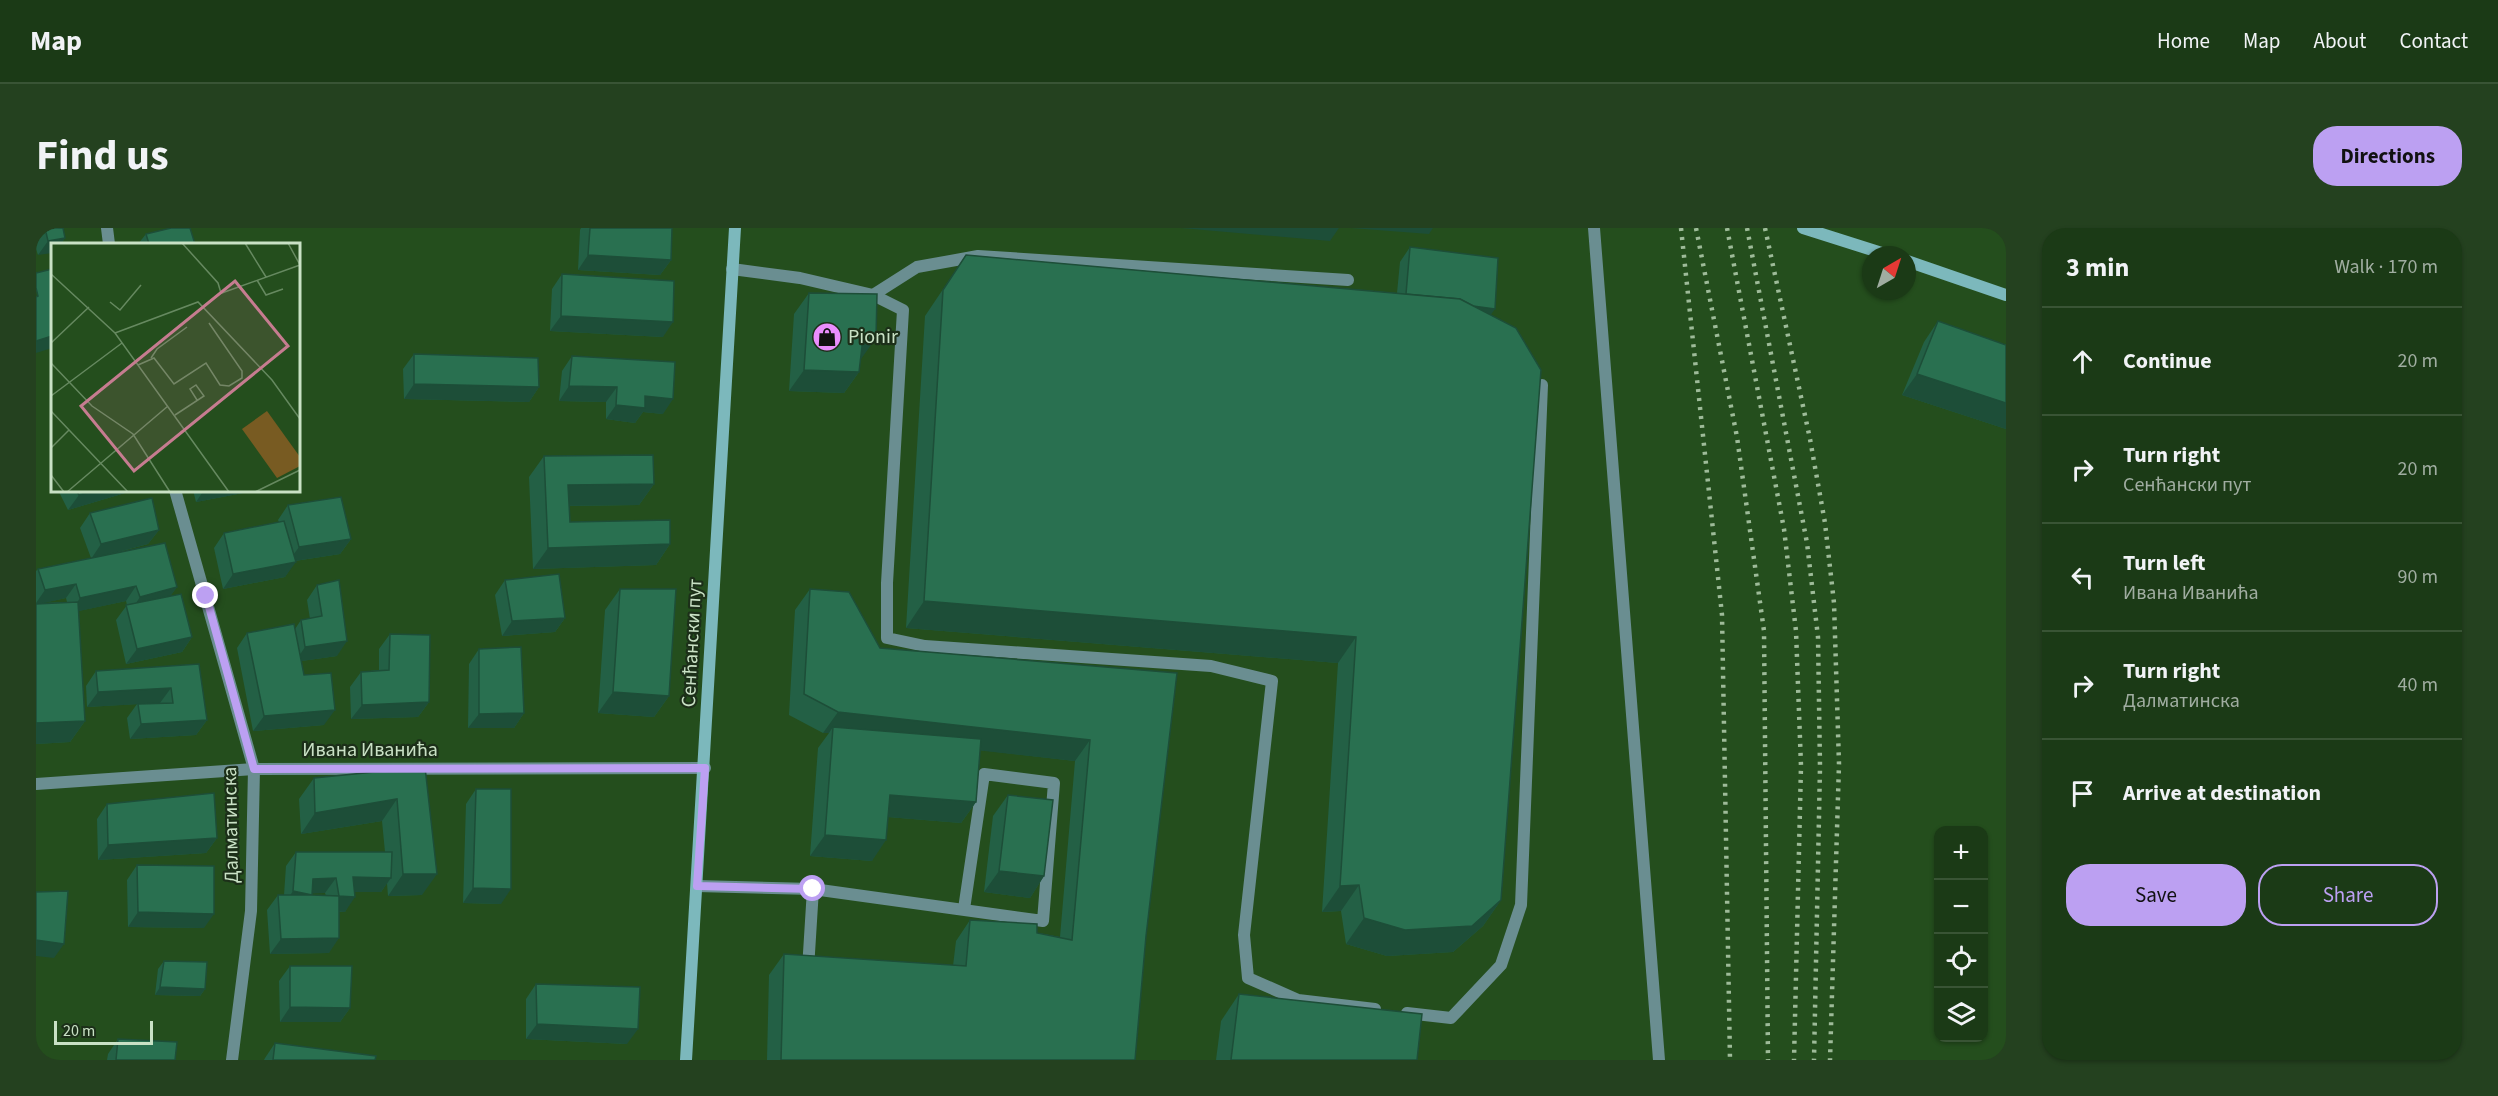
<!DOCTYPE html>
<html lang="en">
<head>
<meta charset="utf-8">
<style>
	:root { --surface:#1b3a16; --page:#24411f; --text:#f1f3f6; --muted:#a0ada1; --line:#395435; --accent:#bca0f2 }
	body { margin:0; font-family:"Source Sans 3",sans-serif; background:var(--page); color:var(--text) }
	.controls { position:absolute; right:18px; bottom:18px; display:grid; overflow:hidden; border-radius:12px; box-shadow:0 2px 4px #0004 }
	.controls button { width:54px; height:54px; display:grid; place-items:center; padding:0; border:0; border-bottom:2px solid var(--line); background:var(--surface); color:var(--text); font:30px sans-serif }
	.compass { position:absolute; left:1826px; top:18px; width:54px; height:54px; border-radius:50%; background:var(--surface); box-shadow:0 2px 4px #0004; rotate:39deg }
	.scale { position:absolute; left:18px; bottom:15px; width:99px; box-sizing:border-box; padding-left:6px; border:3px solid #c9e1c5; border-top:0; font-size:16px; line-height:21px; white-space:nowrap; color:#c9e1c5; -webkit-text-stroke:4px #1c2f19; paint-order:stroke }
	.stop { position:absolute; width:18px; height:18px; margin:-14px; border:4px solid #bca0f2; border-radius:50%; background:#fff }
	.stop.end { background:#bca0f2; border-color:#fff; box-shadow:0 2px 6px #0008 }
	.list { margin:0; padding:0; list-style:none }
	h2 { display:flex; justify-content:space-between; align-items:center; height:78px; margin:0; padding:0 24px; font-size:26px }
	h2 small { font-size:20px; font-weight:400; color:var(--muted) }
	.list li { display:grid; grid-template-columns:39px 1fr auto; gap:18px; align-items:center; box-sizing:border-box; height:108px; padding:0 24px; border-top:2px solid var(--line) }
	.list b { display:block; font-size:22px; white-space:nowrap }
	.list p { margin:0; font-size:20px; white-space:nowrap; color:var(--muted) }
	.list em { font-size:20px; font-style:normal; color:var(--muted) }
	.actions { display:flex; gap:12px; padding:18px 24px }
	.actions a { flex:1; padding:14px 0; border:2px solid var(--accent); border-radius:24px; text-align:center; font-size:21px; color:var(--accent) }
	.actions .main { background:var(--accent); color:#111 }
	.icon { flex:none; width:33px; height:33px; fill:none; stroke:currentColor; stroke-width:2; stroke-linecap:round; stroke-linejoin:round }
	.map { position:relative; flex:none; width:1970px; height:832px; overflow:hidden; border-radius:24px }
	header { display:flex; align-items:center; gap:36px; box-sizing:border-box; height:84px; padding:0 30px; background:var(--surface); border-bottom:2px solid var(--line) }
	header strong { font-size:28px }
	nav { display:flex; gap:33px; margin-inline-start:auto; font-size:21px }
	.intro { display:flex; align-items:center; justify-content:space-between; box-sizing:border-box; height:144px; padding:0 36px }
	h1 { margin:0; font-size:42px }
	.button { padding:15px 27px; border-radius:24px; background:var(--accent); color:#111; font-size:21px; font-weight:700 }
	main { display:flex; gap:36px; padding:0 36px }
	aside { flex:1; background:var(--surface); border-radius:24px; box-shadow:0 2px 4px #0004 }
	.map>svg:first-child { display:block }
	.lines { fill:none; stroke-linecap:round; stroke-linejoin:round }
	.lane { stroke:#6a8e91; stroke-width:12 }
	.street { stroke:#6a8e91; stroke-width:12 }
	.secondary { stroke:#7cb8bc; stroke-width:12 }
	.rail { stroke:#9ebb99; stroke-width:4.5; stroke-dasharray:3 6; stroke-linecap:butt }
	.wall { fill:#236045; fill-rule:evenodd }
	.shaded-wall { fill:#1d4e38 }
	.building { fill:#297050; stroke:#1d4e38; stroke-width:1.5 }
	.route { stroke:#bca0f2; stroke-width:8 }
	.labels { text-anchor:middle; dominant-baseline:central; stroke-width:4.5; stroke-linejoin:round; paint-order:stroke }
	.poi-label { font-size:20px; fill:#c9e1c5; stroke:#1c2f19; text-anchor:start }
	.street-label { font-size:20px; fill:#c9e1c5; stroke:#1c2f19 }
	.inset-road { fill:none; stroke:#668960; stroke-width:1.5 }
	.view { fill:#c67c90; fill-opacity:0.15; stroke:#c67c90; stroke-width:3 }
	.inset-edge { fill:none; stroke:#c9e1c5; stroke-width:3 }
</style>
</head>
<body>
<header>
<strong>Map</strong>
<nav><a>Home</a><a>Map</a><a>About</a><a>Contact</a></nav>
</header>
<div class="intro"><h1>Find us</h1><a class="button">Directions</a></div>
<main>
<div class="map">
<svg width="1970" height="832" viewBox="0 0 1970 832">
	<rect width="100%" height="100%" fill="#244e1d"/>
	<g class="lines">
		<!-- lane -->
		<g class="lane">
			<polyline points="1558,0 1623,832"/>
			<polyline points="696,41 764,50 837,67 867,82 851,355 851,410 889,418 1175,438 1236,453 1208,707 1212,750 1262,772 1339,781"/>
			<polyline points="837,67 881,39 942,28 1312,52"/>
			<polyline points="661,658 777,661 1007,693 1018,555 948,546 928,681"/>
			<polyline points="772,741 777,661"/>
			<polyline points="1371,785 1415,790 1465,737 1485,677 1506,157"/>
		</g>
		<!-- street -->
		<g class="street">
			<polyline points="71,0 73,16"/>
			<polyline points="139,262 218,541 215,683 196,832"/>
			<polyline points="0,556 218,541 669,540"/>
		</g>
		<!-- secondary -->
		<g class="secondary">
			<polyline points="1767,0 1852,27"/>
			<polyline points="1871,33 1970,67"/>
			<polyline points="650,832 699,0"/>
		</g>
		<!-- rail -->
		<g class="rail">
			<polyline points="1645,0 1686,387 1694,832"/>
			<polyline points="1660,0 1701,209 1728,403 1732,832"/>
			<polyline points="1691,0 1748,301 1760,403 1765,538 1758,832"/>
			<polyline points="1711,0 1771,315 1782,409 1784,539 1778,832"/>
			<polyline points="1729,0 1774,211 1789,295 1798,375 1803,536 1794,832"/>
		</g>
	</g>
	<!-- wall -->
	<g class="wall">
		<polygon points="0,0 27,0 29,10 25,16 16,16 2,27 0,21"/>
		<polygon points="545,0 636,0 635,32 624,47 542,42 544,2"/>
		<polygon points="110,6 159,16 102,16"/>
		<polygon points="1374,19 1454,87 1465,672 1447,698 1417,724 1351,728 1310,716 1305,683 1286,684 1302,435 870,400 889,88 930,27 1361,65 1364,34"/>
		<polygon points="526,46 627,109 514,103 516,61"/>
		<polygon points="773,65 840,110 824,131 823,144 808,165 753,163 758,86"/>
		<polygon points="1902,93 1970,117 1970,201 1866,167 1888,114"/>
		<polygon points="378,126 503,159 493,174 368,171 367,141"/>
		<polygon points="536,128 627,186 607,184 599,195 570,191 570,174 523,173 526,143"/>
		<polygon points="508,228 618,256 603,277 533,278 534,294 634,316 620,337 497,341 493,249"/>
		<polygon points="22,262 99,262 32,282"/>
		<polygon points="157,262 222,262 160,274"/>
		<polygon points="252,277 315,311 304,326 259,333 249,349 187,361 178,320 188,305 243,294 242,292"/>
		<path d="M54 285 123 302 112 316 68 328 141 359 134 368 156 409 146 424 90 436 80 392 91 377 90 373 42 383 49 493 34 514 0 516V343L2 341 55 330 44 300ZM30 370 31 374 6 375Z"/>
		<polygon points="469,352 529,390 519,404 466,408 459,367"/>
		<polygon points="281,357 301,428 265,433 268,447 288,497 217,503 201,420 211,405 259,401 265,392 274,391 271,372"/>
		<polygon points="584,361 633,468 618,489 562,485 569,382"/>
		<polygon points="774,361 844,420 1141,445 1110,708 1099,832 731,832 733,747 748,726 917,738 920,713 934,692 1024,709 1039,533 944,522 940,574 925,595 852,589 836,633 774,628 782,520 793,505 787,505 753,487 759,382"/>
		<polygon points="354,406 393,474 382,489 315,491 314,459 325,444 343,442 343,421"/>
		<polygon points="443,421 488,485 478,500 432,500 433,436"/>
		<polygon points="163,436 171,492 160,507 94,511 91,490 101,476 51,479 50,458 60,443"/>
		<path d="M389 539 386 667 352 668 351 655 345 664H319L309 684H303L293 725 234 726 231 682 242 667H248L250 638 260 624H349L346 593 265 606 263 571 278 550ZM276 665H289L290 668 276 667Z"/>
		<polygon points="440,561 465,676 427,675 430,576"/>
		<polygon points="972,567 1008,648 994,670 948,664 957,588"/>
		<polygon points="71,576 181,610 170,625 62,632 61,591"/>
		<polygon points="101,637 168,700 92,699 91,652"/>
		<polygon points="128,733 169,761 164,768 119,767 122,741"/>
		<polygon points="254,738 314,780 304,794 244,794 243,753"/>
		<polygon points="500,756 591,816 490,811 490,771"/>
		<polygon points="1203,766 1381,832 1180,832 1185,793"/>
		<polygon points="82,811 139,832 71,832 72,826"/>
		<polygon points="239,815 339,832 228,832 229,830"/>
	</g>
	<!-- shaded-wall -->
	<g class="shaded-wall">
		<polygon points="9,0 0,12 0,2"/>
		<polygon points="1145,0 1303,0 1294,13"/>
		<polygon points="1315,0 1397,0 1393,6"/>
		<polygon points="29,10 25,16 16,16 16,25 2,27 12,13"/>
		<polygon points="552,27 635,32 624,47 542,42"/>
		<polygon points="1370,68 1459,81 1448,96"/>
		<polygon points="525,88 637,94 627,109 514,103"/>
		<polygon points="16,108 16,120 0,125 0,113"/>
		<polygon points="827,110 840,110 825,131 812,131"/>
		<polygon points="768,142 823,144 808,165 753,163"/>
		<polygon points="1881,146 1970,175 1970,201 1866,167"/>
		<polygon points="378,156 503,159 493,174 368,171"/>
		<polygon points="533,158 581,159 570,174 523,173"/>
		<polygon points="609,168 637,171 627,186 607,184 599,195 570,191 580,177"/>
		<polygon points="618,256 603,277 518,278 532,257"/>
		<polygon points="59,262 99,262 32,282 43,267"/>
		<polygon points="168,262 222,262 160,274"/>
		<polygon points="123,302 112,316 55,331 65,316"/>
		<polygon points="315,311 304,326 252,334 263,319"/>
		<polygon points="634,316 620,337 497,341 512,320"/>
		<polygon points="260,334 249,349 187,361 197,346"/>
		<polygon points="40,356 30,370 0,377 0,375 9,362"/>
		<polygon points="100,358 90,373 34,385 44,370"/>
		<polygon points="141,359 130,374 94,384 104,369"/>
		<polygon points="888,373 1320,409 1302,435 870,400"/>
		<polygon points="529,390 519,404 466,408 476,393"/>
		<polygon points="156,409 146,424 90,436 101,421"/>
		<polygon points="311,413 301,428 259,434 269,419"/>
		<polygon points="135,460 124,475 51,479 62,464"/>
		<polygon points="577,464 633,468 618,489 562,485"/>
		<polygon points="393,474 382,489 315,491 326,477"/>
		<polygon points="299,482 288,497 217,503 228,488"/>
		<polygon points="802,484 1054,512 1039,533 797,506 797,499 793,505 787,505"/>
		<polygon points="488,485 478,500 432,500 443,486"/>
		<polygon points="171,492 160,507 94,511 105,496"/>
		<polygon points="49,493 34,514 0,516 0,495"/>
		<polygon points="854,567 940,574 925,595 839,588"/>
		<polygon points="361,571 346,593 265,606 279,585"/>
		<polygon points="789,607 850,612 836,633 774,628"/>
		<polygon points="181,610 170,625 62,632 72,617"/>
		<polygon points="963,643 1008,648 994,670 948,664"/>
		<polygon points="367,646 401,646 386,667 352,668"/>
		<polygon points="317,649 355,650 345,664 307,664"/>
		<polygon points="300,650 289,665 268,666 276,667 247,678 257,663 277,651"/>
		<polygon points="1323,657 1305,683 1286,684 1304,658"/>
		<polygon points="437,660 475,661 465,676 427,675"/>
		<polygon points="303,668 319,669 309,684 292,683"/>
		<polygon points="1465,672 1447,698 1417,724 1351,728 1310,716 1328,690"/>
		<polygon points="102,684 178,686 168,700 92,699"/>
		<polygon points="303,710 293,725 234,726 245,711"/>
		<polygon points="0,712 28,716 18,730 0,728"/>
		<polygon points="124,759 169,761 164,768 119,767"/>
		<polygon points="254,779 314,780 304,794 244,794"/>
		<polygon points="501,796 602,801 591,816 490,811"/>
	</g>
	<!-- building -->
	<g class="building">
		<polygon points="9,0 27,0 29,10 12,13"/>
		<polygon points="135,0 154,0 159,16 113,16 110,6"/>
		<polygon points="554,0 636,0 635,32 552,27"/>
		<polygon points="1374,19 1462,30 1459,81 1437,78 1424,71 1370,66"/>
		<polygon points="930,27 1424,71 1480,100 1505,142 1465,672 1436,698 1369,702 1328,690 1323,657 1304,658 1320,409 888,373 907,62"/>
		<polygon points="16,41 16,108 0,113 0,69 2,68 0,60 0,45"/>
		<polygon points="526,46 638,53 637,94 525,88"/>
		<polygon points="773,65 841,66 840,110 827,110 823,144 768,142"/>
		<polygon points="1902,93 1970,117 1970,175 1881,146"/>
		<polygon points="378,126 502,130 503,159 378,156"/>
		<polygon points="536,128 639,134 637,171 609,168 609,180 580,177 581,159 533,158"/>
		<polygon points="617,227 618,256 532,257 534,294 634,292 634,316 512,320 508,228"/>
		<polygon points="40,262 59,262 43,267"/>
		<polygon points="305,269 315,311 263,319 252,277"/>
		<polygon points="116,270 123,302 65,316 54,285"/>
		<polygon points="248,293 260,334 197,346 188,305"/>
		<polygon points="129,315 141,359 104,369 100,358 44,370 40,356 9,362 2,341"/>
		<polygon points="523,346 529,390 476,393 469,352"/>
		<polygon points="303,352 311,413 269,419 265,392 286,388 281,357"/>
		<polygon points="584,361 640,361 633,468 577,464"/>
		<polygon points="774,361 813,364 844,420 1141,445 1110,708 1099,832 745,832 748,726 930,738 934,692 1001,696 1001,705 1036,712 1054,512 802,484 768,466"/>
		<polygon points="145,366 156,409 101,421 90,377"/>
		<polygon points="42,374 49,493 0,495 0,376"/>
		<polygon points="258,396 268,447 295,445 299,482 228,488 211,405"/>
		<polygon points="354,406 394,407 393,474 326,477 325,444 353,442"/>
		<polygon points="485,419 488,485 443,486 443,421"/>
		<polygon points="163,436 171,492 105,496 102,476 137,475 135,460 62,464 60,443"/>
		<polygon points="797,499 945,511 940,574 854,567 850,612 789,607"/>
		<polygon points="389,539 401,646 367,646 361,571 279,585 278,550"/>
		<polygon points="440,561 475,561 475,661 437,660"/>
		<polygon points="178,565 181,610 72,617 71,576"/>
		<polygon points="972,567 1017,572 1008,648 963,643"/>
		<polygon points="260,624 356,624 355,650 317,649 319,669 303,668 300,650 277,651 276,667 303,668 303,710 245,711 242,667 276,667 257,663"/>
		<polygon points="101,637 178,638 178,686 102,684"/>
		<polygon points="32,663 28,716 0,712 0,664"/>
		<polygon points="128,733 171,734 169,761 124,759"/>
		<polygon points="254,738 316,738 314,780 254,779"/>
		<polygon points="500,756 604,759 602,801 501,796"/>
		<polygon points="1203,766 1386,786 1381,832 1195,832"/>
		<polygon points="82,811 141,814 139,832 80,832"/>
		<polygon points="239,815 340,828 339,832 237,832"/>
	</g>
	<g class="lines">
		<!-- route -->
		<polyline class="route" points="170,368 218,541 669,540 661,658 777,661"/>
	</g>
	<!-- icons -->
	<defs>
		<g id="shop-disc" transform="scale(1.5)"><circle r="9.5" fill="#ea8dfd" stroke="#1c2f19"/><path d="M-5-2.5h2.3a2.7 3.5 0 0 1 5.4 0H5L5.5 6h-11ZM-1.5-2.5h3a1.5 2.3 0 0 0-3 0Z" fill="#111"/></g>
	</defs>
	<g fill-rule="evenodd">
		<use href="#shop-disc" x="791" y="109"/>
	</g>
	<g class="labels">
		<!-- poi labels -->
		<g class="poi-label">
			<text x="812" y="109">Pionir</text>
		</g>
		<!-- street labels -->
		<g class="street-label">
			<text transform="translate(656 415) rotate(-87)">Сенћански пут</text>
			<text x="334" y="522">Ивана Иванића</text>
			<text transform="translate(195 597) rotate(-91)">Далматинска</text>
		</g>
	</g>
	<!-- overview -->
	<g transform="translate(15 15)">
		<rect width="249" height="249" fill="#244e1d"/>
		<path d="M216 168 249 214V223L226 235 191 186Z" fill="#785b22"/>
		<path class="inset-road" d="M131 0 167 40 170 50M194 0 215 34M237 0 249 22M0 31 64 90 178 249M206 37 215 52 232 46M168 51 249 22M59 59 69 67 90 42M64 90 147 59 221 137 249 176M0 100 38 64M100 115 106 106 136 84M0 120 41 163 82 191 119 249M87 122 103 115 123 141 155 120 169 142 178 143 191 135V128L158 80M0 153 71 100M0 168 77 249M124 172 153 153 145 142 139 146 146 157M0 205 18 187M0 232 13 249M16 249 117 163M204 249 249 227"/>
		<path class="view" d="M184 38 237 103 83 228 30 163Z"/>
		<rect width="249" height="249" class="inset-edge"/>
	</g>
</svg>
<div class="controls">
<button>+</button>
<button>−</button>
<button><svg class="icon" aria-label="locate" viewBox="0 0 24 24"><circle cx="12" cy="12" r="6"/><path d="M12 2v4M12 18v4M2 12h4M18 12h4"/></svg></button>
<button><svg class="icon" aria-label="layers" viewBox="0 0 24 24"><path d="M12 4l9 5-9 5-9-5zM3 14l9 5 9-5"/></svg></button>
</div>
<svg class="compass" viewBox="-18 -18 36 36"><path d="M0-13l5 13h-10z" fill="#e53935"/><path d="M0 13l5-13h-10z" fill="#a0ada1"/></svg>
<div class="scale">20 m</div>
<div class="stop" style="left:777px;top:661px"></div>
<div class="stop end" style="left:170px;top:368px"></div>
</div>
<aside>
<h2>3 min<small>Walk · 170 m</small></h2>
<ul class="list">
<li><svg class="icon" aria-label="ahead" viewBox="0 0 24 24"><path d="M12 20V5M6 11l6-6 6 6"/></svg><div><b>Continue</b></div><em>20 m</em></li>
<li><svg class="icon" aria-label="right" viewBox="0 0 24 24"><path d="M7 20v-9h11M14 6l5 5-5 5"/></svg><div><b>Turn right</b><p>Сенћански пут</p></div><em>20 m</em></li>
<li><svg class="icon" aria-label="left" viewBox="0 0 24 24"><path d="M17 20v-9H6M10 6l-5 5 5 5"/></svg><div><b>Turn left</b><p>Ивана Иванића</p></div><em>90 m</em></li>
<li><svg class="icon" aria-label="right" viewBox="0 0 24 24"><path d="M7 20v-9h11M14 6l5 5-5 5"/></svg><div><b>Turn right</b><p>Далматинска</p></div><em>40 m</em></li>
<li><svg class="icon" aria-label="arrive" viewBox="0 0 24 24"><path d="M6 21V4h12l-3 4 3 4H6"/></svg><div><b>Arrive at destination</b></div></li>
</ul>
<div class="actions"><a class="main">Save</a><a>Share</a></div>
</aside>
</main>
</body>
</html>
